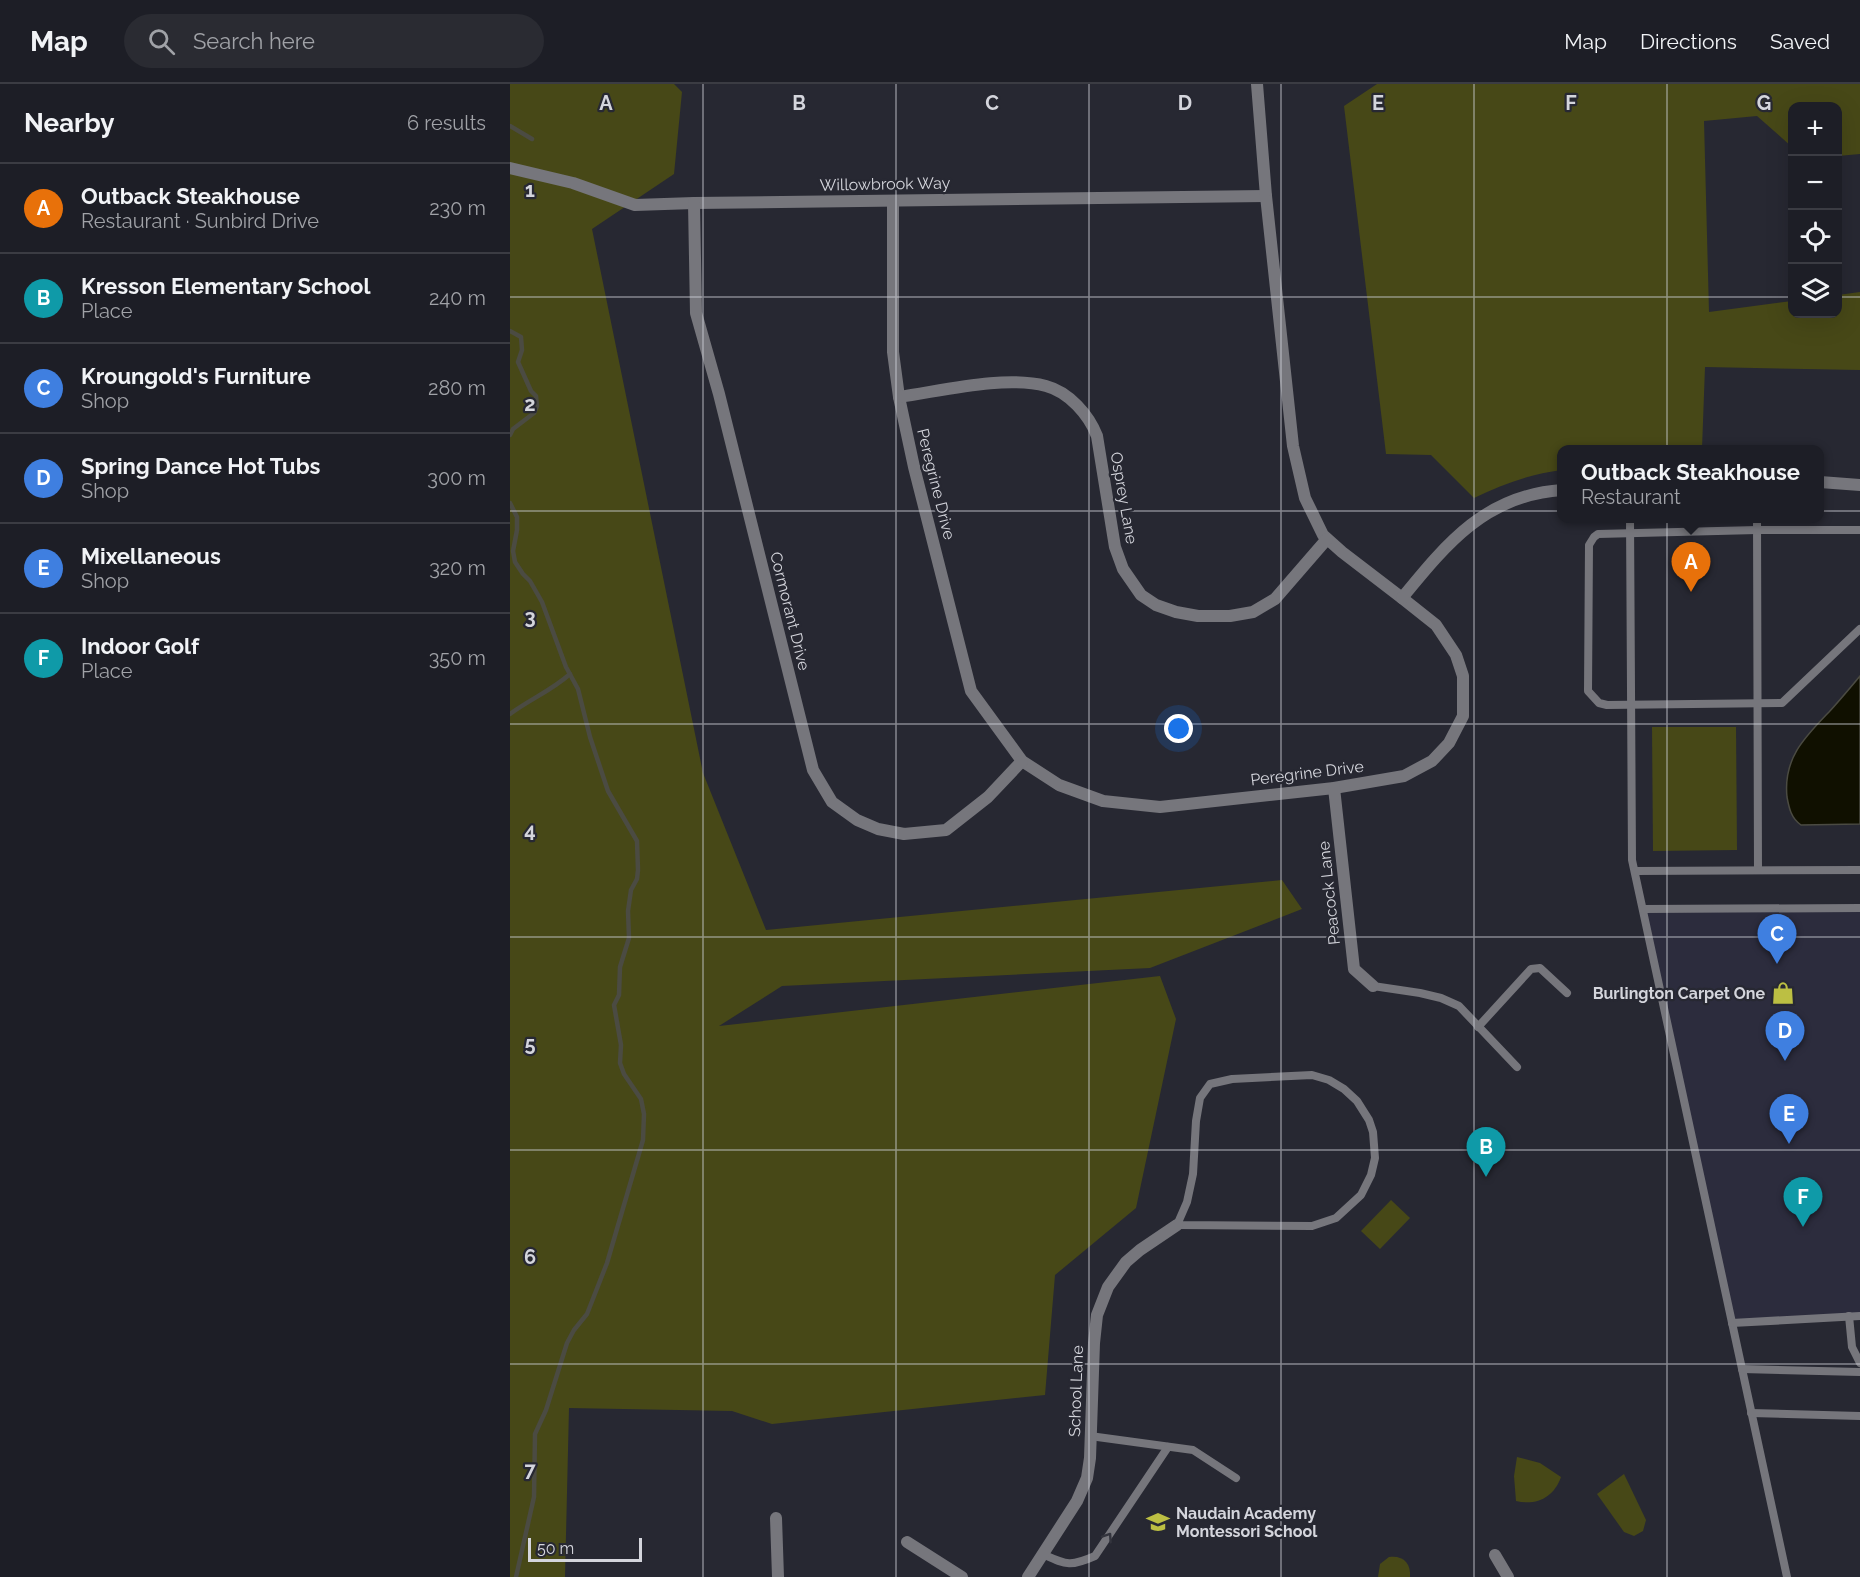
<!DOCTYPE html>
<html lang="en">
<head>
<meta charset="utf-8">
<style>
	:root { --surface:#1d1e26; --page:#2a2b32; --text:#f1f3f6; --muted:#a0a2a7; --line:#3b3c43; --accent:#bcbf43 }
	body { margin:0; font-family:Raleway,sans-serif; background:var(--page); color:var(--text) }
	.controls { position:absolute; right:18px; top:18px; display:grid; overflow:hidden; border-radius:12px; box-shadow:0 6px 24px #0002 }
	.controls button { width:54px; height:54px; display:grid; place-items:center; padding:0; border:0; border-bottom:2px solid var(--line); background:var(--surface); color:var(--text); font:30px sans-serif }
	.scale { position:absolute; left:18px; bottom:15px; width:114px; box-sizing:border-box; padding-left:6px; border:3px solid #d4d5dc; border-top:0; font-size:16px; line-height:21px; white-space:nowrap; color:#d4d5dc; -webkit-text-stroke:4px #272832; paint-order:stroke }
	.you { position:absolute; left:669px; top:645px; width:21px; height:21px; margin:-15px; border:4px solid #fff; border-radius:50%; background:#1a73e8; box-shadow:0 0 0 9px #1a73e833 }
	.badge { display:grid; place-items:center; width:39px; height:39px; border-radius:50%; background:var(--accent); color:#fff; font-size:20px; font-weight:700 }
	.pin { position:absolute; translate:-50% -50px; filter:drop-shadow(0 2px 3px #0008) }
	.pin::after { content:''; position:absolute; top:32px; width:21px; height:18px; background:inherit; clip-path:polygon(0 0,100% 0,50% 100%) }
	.popup { position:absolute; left:1047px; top:361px; width:267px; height:78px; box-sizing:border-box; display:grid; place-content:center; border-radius:12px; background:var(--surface); filter:drop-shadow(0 2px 4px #0005); font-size:20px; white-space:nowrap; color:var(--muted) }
	.popup b { font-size:22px; color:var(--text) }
	.popup::after { content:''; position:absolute; left:50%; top:100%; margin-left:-12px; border:12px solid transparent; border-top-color:var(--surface) }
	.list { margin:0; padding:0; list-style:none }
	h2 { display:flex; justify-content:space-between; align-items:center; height:78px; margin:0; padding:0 24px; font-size:26px }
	h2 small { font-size:20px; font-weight:400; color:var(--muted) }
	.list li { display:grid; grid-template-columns:39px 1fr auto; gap:18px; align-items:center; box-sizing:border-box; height:90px; padding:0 24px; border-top:2px solid var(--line) }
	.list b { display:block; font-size:22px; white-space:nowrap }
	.list p { margin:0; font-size:20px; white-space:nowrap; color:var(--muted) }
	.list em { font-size:20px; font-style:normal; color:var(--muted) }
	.icon { flex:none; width:33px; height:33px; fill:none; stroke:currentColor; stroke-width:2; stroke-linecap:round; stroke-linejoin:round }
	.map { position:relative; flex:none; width:1350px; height:1493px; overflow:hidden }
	header { display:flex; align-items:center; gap:36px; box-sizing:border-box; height:84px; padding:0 30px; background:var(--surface); border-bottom:2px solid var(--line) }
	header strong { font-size:28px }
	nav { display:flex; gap:33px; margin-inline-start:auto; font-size:21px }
	.search { width:420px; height:54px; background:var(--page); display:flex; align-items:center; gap:15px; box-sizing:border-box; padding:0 21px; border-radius:33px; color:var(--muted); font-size:22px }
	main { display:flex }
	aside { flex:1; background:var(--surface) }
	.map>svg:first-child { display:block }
	.built { fill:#2c2c3d }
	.green { fill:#474817 }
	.water { fill:#101000; stroke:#4b4b42; stroke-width:1.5 }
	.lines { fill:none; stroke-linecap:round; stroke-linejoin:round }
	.stream { stroke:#4b4b42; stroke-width:4.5 }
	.lane { stroke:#76767c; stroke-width:8 }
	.street { stroke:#76767c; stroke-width:12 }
	.oneway { stroke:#33343d }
	.grid { fill:none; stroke:#d4d5dc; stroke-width:1.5; stroke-opacity:0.55 }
	.labels { text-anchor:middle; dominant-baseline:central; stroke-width:4.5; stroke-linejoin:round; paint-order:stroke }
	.street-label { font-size:16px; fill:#d4d5dc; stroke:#272832 }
	.poi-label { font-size:16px; font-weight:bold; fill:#d4d5dc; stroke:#272832; text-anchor:end }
	.grid-label { font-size:20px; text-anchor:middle; font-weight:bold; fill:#d4d5dc; stroke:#272832; stroke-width:4.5; stroke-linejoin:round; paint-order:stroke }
</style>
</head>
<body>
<header>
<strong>Map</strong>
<div class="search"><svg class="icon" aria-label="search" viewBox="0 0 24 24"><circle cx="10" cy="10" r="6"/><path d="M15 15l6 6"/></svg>Search here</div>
<nav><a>Map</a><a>Directions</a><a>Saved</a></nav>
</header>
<main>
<aside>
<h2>Nearby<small>6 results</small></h2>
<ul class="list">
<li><span class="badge" style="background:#e8710a">A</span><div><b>Outback Steakhouse</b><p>Restaurant · Sunbird Drive</p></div><em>230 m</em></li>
<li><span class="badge" style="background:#0f9aa8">B</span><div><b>Kresson Elementary School</b><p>Place</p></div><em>240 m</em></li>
<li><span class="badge" style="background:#3f7fe0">C</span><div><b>Kroungold's Furniture</b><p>Shop</p></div><em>280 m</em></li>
<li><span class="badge" style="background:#3f7fe0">D</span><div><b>Spring Dance Hot Tubs</b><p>Shop</p></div><em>300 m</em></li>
<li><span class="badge" style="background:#3f7fe0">E</span><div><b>Mixellaneous</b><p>Shop</p></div><em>320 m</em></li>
<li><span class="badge" style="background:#0f9aa8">F</span><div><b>Indoor Golf</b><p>Place</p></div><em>350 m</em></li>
</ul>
</aside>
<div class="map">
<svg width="1350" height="1493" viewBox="0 0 1350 1493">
	<rect width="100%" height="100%" fill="#272832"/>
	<!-- built -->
	<polygon class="built" points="1350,824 1350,1232 1222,1239 1133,825"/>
	<!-- green -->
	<g class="green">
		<polygon points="0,0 164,0 172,8 164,90 82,145 193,689 256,846 772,796 792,825 640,884 272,902 209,942 650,892 666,935 626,1124 545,1191 535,1311 262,1340 222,1327 59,1324 55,1493 0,1493"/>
		<path d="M867 0H1350V70L1328 72V22H1282V63L1247 32 1194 37 1199 228 1282 217V230H1328V211L1350 208V286L1195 283 1192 365 1052 366V386C1020 390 993 400 964 414L921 371 876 370 834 22Z"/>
		<polygon points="1142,643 1226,643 1227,766 1143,767"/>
		<polygon points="881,1116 900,1134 870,1165 851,1147"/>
		<path d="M1007 1373 1030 1379 1051 1393C1044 1413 1027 1422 1006 1417L1004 1392Z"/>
		<polygon points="1114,1390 1136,1436 1133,1447 1124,1452 1114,1448 1087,1410"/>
		<path d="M879 1473C893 1471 901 1479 900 1493H868L870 1480Z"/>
	</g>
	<!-- water -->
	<path class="water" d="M1350 592V740L1291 741C1281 734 1279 724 1277 713 1273 674 1295 653 1319 628 1330 616 1340 604 1350 592Z"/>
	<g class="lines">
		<!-- stream -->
		<g class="stream">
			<polyline points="0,42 22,55"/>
			<polyline points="0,247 11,253 12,266 8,278 21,307 26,312 27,322 24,329 3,345 0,351"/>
			<polyline points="0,419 7,433 7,446 3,467 5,478 13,490 20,497 32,518 56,583 68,605 80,653 98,707 127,757 128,786 127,795 121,806 118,827 119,854 110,883 109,911 104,921 111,961 110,979 114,990 131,1015 134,1030 133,1056 97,1179 77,1230 64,1246 57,1259 36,1326 25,1350 24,1413 6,1493"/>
			<path d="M0 630C20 615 41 607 60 590"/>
		</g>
		<!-- lane -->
		<g class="lane">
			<polyline points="1120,434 1122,776 1277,1493"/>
			<polyline points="1247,434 1248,786"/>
			<polyline points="1350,446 1247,446 1088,450 1084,453 1079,461 1078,607 1089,619 1097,621 1272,619 1350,545"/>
			<polyline points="1125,787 1350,786"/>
			<polyline points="1133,825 1350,824"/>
			<polyline points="863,902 910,909 931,914 949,922 1007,983"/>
			<polyline points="968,943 1021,885 1030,884 1057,909"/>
			<polygon points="802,991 819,996 834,1005 847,1017 859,1036 863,1048 865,1074 861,1091 851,1111 826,1134 802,1142 667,1141 677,1118 683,1090 686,1037 690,1014 700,1000 722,995"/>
			<polyline points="1339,1232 1342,1263 1350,1279"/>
			<polyline points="1222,1239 1350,1232"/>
			<polyline points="1232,1285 1350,1288"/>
			<polyline points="1241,1329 1350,1332"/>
			<polyline points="580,1352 683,1366 726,1394"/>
			<path d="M532 1470C557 1481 560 1483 585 1472L658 1363"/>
		</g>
		<!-- street -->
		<g class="street">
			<polyline points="0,84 63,99 125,121 184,119 756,112"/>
			<polyline points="383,117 383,268 389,313 404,383 461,607 512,677 549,701 593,717 650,723 824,704 894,692 922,677 939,659 953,632 953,592 946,571 926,541 892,514 832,468 813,451 795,414 783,362 756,112 747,0"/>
			<polyline points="184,119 186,229 209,310 303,686 322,718 347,736 368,745 394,750 436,746 478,713 512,677"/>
			<path d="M389 313C432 307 494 291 536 302 559 308 579 331 587 352L605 463 613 485 631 511 646 521 666 528 688 532H720L743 528 765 515 817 455"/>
			<polyline points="1310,398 1350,401"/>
			<path d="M892 514C937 459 976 411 1052 406"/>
			<polyline points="824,704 844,885 863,902"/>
			<polyline points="266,1434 268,1493"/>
			<polyline points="397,1458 452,1493"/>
			<polyline points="985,1471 998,1493"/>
			<polyline points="518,1493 567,1417 577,1394 580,1374 584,1259 587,1231 598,1203 616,1178 630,1166 667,1141"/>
		</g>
	</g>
	<!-- one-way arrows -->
	<defs><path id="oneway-chevron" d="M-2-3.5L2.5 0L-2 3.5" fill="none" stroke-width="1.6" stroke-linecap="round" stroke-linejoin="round" transform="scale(1.5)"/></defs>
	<use class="oneway" href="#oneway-chevron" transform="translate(598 1453) rotate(-56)"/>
	<!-- grid -->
	<path class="grid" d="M193 0V1493M386 0V1493M579 0V1493M771 0V1493M964 0V1493M1157 0V1493M0 213H1282M1328 213H1350M0 427H1350M0 640H1350M0 853H1350M0 1066H1350M0 1280H1350"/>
	<!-- icons -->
	<defs>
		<g id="shop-bare" transform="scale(1.8)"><path d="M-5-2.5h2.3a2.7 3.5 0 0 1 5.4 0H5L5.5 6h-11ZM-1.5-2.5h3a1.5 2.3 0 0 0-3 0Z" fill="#bcbf43" stroke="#272832" stroke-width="2.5" paint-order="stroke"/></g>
		<g id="school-bare" transform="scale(1.8)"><path d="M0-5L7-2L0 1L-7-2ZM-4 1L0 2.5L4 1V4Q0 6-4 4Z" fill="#bcbf43" stroke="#272832" stroke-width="2.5" paint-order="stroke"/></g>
	</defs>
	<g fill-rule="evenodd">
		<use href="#shop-bare" x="1273" y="909"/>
		<use href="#school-bare" x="648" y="1438"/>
	</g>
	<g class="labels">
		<!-- street labels -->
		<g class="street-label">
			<text transform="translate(375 100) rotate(-1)">Willowbrook Way</text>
			<text transform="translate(426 400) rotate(76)">Peregrine Drive</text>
			<text transform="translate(614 414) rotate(80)">Osprey Lane</text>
			<text transform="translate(280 527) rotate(76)">Cormorant Drive</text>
			<text transform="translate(797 689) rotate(-7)">Peregrine Drive</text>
			<text transform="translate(819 809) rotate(-96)">Peacock Lane</text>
			<text transform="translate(566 1307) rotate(-88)">School Lane</text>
		</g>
		<!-- poi labels -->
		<g class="poi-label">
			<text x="1255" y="909">Burlington Carpet One</text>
			<text x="666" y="1429" text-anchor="start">Naudain Academy<tspan x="666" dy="18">Montessori School</tspan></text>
		</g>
	</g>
	<g class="grid-label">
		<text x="96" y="26">A</text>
		<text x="289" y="26">B</text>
		<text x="482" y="26">C</text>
		<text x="675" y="26">D</text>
		<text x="868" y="26">E</text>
		<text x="1061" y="26">F</text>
		<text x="1254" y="26">G</text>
		<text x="20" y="113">1</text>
		<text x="20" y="327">2</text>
		<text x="20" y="540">3</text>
		<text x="20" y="753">4</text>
		<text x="20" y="967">5</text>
		<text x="20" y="1180">6</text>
		<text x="20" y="1393">7</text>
	</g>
</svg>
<div class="controls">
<button>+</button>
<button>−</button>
<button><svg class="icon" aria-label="locate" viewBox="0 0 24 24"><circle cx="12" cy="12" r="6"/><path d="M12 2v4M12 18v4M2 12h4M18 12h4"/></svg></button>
<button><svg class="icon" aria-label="layers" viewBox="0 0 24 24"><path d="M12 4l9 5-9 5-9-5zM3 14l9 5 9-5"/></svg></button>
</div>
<div class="scale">50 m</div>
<div class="you"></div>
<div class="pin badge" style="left:1181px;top:508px;background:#e8710a">A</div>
<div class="popup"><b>Outback Steakhouse</b>Restaurant</div>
<div class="pin badge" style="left:976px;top:1093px;background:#0f9aa8">B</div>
<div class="pin badge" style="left:1267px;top:880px;background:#3f7fe0">C</div>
<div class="pin badge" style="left:1275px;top:977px;background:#3f7fe0">D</div>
<div class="pin badge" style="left:1279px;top:1060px;background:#3f7fe0">E</div>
<div class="pin badge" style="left:1293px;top:1143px;background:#0f9aa8">F</div>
</div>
</main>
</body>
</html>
